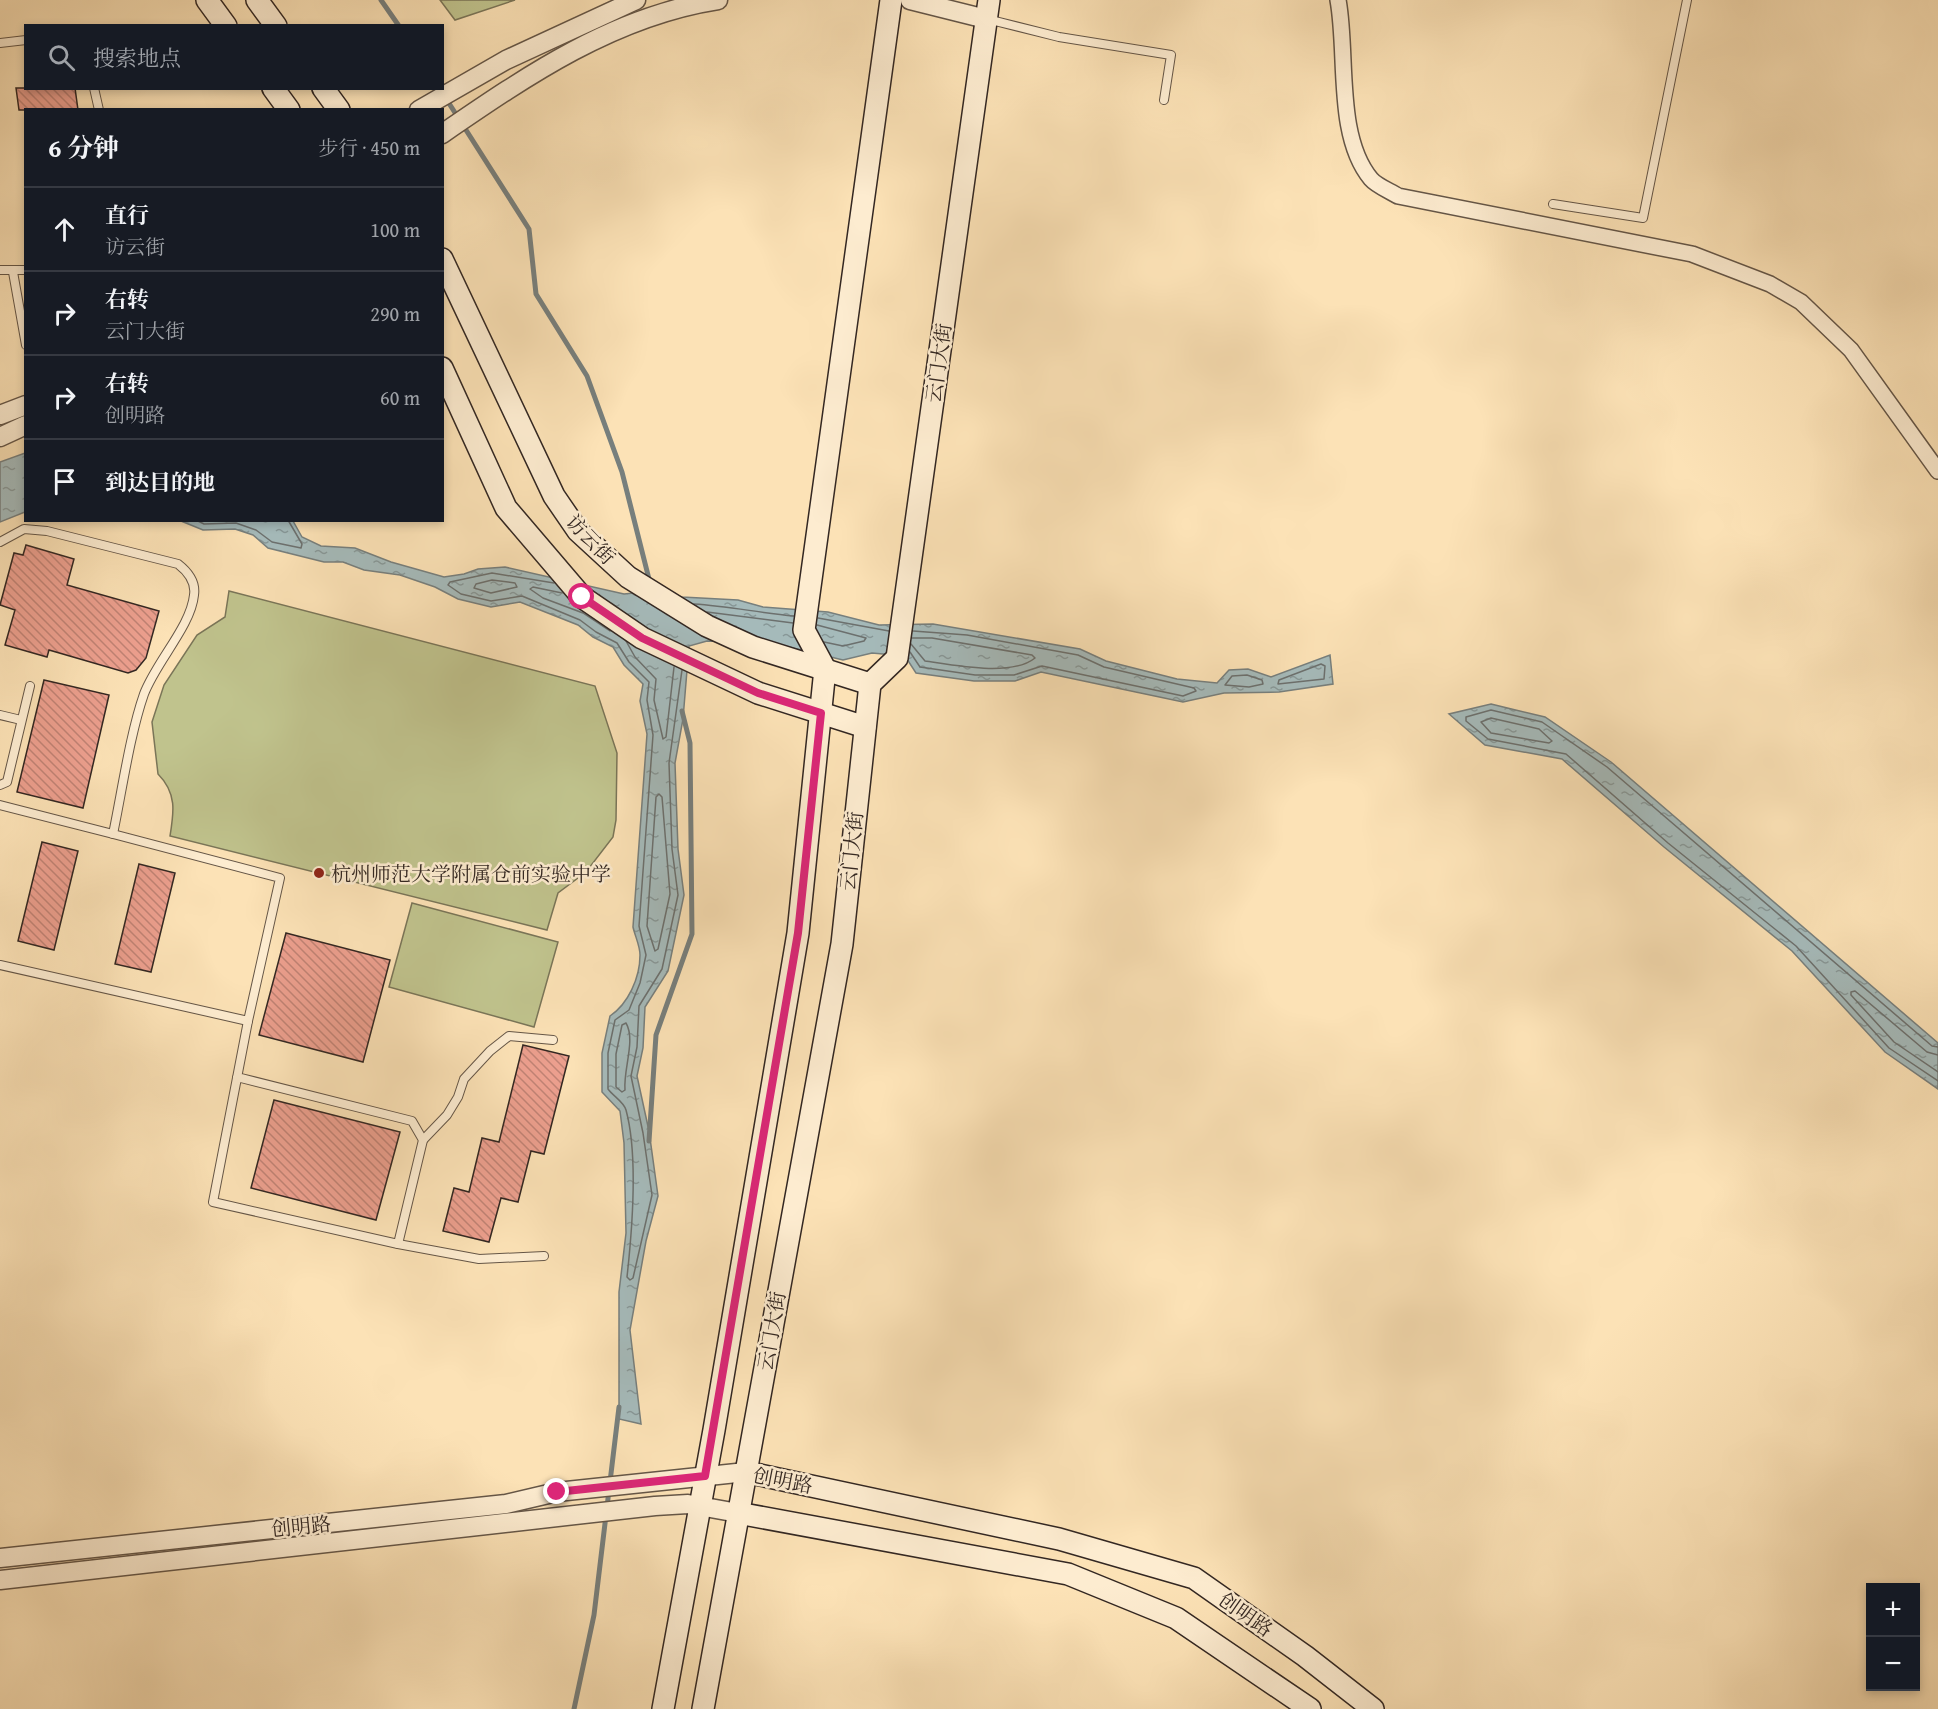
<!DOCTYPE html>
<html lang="zh">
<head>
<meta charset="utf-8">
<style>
	:root { --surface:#171b24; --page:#20242c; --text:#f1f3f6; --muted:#9ea1a6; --line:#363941 }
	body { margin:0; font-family:"Gentium Book Plus","Noto Serif SC",serif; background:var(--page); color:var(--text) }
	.controls { position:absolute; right:18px; bottom:18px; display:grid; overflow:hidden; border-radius:0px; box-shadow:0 3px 9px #0003 }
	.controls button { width:54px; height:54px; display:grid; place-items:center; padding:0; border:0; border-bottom:2px solid var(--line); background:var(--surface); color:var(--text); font:30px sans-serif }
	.stop { position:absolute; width:18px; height:18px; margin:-14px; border:4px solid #db2777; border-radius:50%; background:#fff }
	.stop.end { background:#db2777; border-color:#fff; box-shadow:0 2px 6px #0008 }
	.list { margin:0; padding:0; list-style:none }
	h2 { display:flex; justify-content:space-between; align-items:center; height:78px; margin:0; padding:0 24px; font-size:26px }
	h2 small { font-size:20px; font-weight:400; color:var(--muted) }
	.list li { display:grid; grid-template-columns:39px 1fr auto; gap:18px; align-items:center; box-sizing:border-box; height:84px; padding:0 24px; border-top:2px solid var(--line) }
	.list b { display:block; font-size:22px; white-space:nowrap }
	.list p { margin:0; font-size:20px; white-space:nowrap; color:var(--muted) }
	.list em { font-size:20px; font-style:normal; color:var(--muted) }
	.icon { flex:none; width:33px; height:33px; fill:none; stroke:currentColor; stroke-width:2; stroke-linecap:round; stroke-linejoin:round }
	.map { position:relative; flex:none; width:1938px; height:1709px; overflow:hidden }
	.search { position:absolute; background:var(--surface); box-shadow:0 3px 9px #0003; left:24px; top:24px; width:420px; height:66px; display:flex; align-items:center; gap:15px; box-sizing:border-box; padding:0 21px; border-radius:0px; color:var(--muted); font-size:22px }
	.panel { position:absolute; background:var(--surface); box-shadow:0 3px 9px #0003; left:24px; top:108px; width:420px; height:414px; border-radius:0px }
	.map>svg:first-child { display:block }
	.park { fill:#c0c38d; stroke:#7a7558; stroke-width:1.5 }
	.water { fill:url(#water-ripples); stroke:#777f7d; stroke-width:1.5 }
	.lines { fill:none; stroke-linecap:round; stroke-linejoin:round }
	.shore { stroke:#6c706e; stroke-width:1.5 }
	.stream { stroke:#777f7d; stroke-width:5 }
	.building { fill:url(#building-back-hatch); stroke:#332722; stroke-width:1.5 }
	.service-casing { stroke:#655647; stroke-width:10 }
	.minor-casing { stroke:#655647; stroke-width:18 }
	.tertiary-casing { stroke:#655647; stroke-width:21 }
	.secondary-casing { stroke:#332722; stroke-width:24 }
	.service { stroke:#fdecd0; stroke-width:8 }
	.minor { stroke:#fdecd0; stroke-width:15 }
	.tertiary { stroke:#fdecd0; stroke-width:18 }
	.secondary { stroke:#fdecd0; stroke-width:21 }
	.route { stroke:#db2777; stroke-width:8 }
	.poi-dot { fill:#8f2418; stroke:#fdecd0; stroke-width:2 }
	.labels { text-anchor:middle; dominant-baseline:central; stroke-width:5; stroke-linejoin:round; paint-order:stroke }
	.street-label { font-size:20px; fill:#332722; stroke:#fdecd0 }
	.poi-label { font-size:20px; fill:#332722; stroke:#fdecd0; text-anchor:start }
</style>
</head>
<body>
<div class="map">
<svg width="1938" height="1709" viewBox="0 0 1938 1709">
	<defs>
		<pattern id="water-ripples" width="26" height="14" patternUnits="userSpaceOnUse" patternTransform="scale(1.5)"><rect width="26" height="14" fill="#a5baba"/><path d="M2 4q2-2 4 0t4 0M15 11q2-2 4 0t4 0" fill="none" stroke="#879797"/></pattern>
		<pattern id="building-back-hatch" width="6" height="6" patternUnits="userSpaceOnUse" patternTransform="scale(1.5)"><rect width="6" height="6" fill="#ec9f8e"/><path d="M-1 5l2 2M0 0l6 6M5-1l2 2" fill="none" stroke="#c08274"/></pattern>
	</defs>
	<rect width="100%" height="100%" fill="#fce2b6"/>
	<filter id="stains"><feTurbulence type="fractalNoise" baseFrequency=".00333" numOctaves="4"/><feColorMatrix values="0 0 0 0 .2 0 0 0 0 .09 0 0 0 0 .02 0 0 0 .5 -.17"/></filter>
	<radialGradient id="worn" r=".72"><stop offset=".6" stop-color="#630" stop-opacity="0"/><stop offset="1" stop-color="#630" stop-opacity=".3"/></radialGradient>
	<!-- park -->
	<g class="park">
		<polygon points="440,0 515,0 455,20"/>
		<path d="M229 591 595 686 617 753 616 820 613 837 586 872 558 893 547 930 170 836C174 812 177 793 158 774L152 722 164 685 197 635 225 617Z"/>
		<polygon points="412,903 558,942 534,1027 389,987"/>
	</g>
	<!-- water -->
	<g class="water">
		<polygon points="25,453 25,512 0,522 0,462"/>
		<path d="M181 521H293L302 537 321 546 355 548 391 562 444 577 464 574 478 569 505 567 624 594 654 591 682 597 738 600 763 607 828 612 879 625 933 624 1080 649 1106 661 1177 679 1217 683 1229 670 1248 669 1271 677 1330 655 1333 684 1279 692 1224 693 1183 702 1041 672 1015 681H974L916 673 905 656 872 653 843 660 768 642 707 641 689 646 683 719 675 763 678 849 684 895 668 971 645 1007 643 1048 637 1076 649 1131 658 1196 646 1241 630 1330 641 1424 619 1419V1292L626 1233 624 1143 620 1111 602 1092V1053L610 1016C628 1004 640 978 640 955 640 946 635 936 633 927L647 734 640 701 643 684 624 665 613 647 593 637 578 625 520 602 491 607 458 599 435 587 400 575 364 570 343 562H324L268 548 253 535 235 529 203 530Z"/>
		<polygon points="1491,704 1545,717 1611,762 1938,1043 1938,1089 1885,1052 1792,951 1664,847 1562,759 1485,745 1449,714"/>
	</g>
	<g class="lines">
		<!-- shore -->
		<g class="shore">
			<polyline points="196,520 204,524 236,523 256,530 272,542 301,548 302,544 288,520"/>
			<polygon points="492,580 515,583 517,587 491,593 474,588 476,584"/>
			<path d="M554 583 492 573 450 582 448 585 461 594 491 601 522 596 580 620 596 632 617 643 629 662 649 682 647 700 653 735 639 926 646 955 640 983 629 1010 615 1020 608 1053V1089C613 1096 624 1102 626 1110 638 1154 632 1232 627 1277L630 1280 633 1278 652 1195 643 1133 631 1076 637 1047 639 1006 662 969 678 895 672 849 669 763 682 670"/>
			<polyline points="562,593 533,587 530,589 543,598 583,613 610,631"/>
			<path d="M694 604C728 606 760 613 794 616"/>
			<polyline points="707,612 793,623"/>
			<polyline points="818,618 889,631"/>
			<polyline points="817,625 866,638 864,641 843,646 824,642"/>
			<polyline points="626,641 635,657 656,679 654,700 663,739 666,737 674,667"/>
			<path d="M911 644 925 661C953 665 1012 677 1035 658L1032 655 932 638H912"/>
			<polyline points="910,652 920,667 975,675 1014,675 1042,666 1183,696 1196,691 1194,688 1104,667 1078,655 967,635 913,631"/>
			<polygon points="1321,664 1325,666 1324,679 1278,684 1279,680"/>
			<polygon points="1247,675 1262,680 1263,684 1249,687 1225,685 1232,676"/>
			<polygon points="1491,718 1539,729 1552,741 1549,743 1491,733 1481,722"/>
			<polygon points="659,794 662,797 670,894 658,949 655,951 647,926 656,797"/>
			<path d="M626 1023C636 1040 623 1070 625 1090L622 1092 616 1087V1054L622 1025Z"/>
			<polyline points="1938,1047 1932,1046 1607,767 1542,722 1491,710 1466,717 1466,721 1488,739 1566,754 1668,843 1796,946 1889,1048 1938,1081"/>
			<polyline points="1938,1055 1927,1052 1855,991 1851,992 1851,995 1894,1042 1938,1072"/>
		</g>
		<!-- stream -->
		<g class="stream">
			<polyline points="381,0 399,26"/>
			<polyline points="445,97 529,229 536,294 587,376 622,472 650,583"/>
			<polyline points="649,1141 656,1035 692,934 690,743 682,711"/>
			<polyline points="574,1709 594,1615 619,1407"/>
		</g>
	</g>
	<!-- building -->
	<g class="building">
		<polygon points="16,88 75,88 78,110 19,110"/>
		<polygon points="26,545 74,559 67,585 159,611 146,658 136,670 128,673 49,650 47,657 5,645 15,610 0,605 14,553 23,555"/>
		<polygon points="44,680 109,695 83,808 17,792"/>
		<polygon points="42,842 78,851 54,950 18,941"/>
		<polygon points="139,864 175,873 151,972 115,964"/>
		<polygon points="286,933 390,960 363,1062 259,1035"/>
		<polygon points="523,1045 569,1056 544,1154 531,1151 518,1202 501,1198 489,1242 443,1231 454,1188 469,1192 482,1138 499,1142"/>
		<polygon points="274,1100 400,1132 376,1220 251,1188"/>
	</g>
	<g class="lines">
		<!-- service casing -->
		<g class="service-casing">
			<g id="service">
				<polyline points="987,19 1059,37 1171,55 1164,100"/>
				<polyline points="0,43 26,40"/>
				<polyline points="94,88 99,110"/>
				<polyline points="1553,204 1643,218 1687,0"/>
				<polyline points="0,270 26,270"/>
				<polyline points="13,272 26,345"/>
				<path d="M0 542 24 529 47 531 178 564C187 571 196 582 194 595 191 626 156 662 144 694 130 734 122 791 113 834L0 805"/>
				<polyline points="0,715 21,720"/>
				<polyline points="0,785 7,782 30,686"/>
				<polyline points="0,965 248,1021 280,878 113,834"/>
				<polyline points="237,1077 412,1121 423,1140 398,1244 213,1202 248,1021"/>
				<polyline points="423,1140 447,1115 458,1097 464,1079 490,1051 509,1036 553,1040"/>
				<polyline points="398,1244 479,1259 544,1256"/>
			</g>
		</g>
		<!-- minor casing -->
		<g class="minor-casing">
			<path id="minor" d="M1338 0C1348 54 1335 136 1371 179 1377 186 1390 191 1398 196L1692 254 1770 284 1801 302 1851 350 1938 471"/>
		</g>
		<!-- tertiary casing -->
		<g class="tertiary-casing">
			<g id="tertiary">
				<polyline points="910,0 986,19"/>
				<polyline points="419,110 506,60 636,0"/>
				<path d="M442 134C528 75 614 16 718 0"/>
				<polyline points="0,415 26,405"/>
				<polyline points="0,437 26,425"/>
				<polyline points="0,1558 506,1504 557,1492 746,1472"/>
				<polyline points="0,1580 655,1506 688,1504 738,1513"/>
			</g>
		</g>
		<!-- secondary casing -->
		<g class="secondary-casing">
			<g id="secondary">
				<polyline points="207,0 226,26"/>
				<polyline points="257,0 276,26"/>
				<polyline points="273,88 289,110"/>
				<polyline points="323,88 339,110"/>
				<polyline points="442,259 554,496 578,531 628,577 707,626 753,647 870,684"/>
				<polyline points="442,368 506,508 582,597 642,638 758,693 865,727"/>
				<polyline points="746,1472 1059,1539 1194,1578 1305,1656 1373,1709"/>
				<polyline points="738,1513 1068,1574 1176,1618 1310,1709"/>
				<polyline points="663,1709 714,1430 798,933 825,669 804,630 891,0"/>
				<polyline points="703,1709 842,944 870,684 897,658 989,0"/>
			</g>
		</g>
		<!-- service -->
		<use href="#service" class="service"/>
		<!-- minor -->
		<use href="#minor" class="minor"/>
		<!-- tertiary -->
		<use href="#tertiary" class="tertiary"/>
		<!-- secondary -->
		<use href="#secondary" class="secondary"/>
	</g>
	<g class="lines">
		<!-- route -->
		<polyline class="route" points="557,1492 705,1476 798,933 821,713 758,693 642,638 582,597"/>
	</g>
	<!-- markers -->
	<circle class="poi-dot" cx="319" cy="873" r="6"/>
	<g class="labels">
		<!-- street labels -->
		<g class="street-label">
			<text transform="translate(938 363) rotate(-82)">云门大街</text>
			<text transform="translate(591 539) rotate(46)">访云街</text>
			<text transform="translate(851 851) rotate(-84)">云门大街</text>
			<text transform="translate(771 1331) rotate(-80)">云门大街</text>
			<text transform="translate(783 1480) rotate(11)">创明路</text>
			<text transform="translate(301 1526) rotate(-6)">创明路</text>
			<text transform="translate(1246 1614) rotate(35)">创明路</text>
		</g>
		<!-- poi labels -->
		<g class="poi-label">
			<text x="331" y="873">杭州师范大学附属仓前实验中学</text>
		</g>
	</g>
	<rect width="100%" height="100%" filter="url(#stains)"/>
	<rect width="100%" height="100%" fill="url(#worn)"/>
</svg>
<div class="controls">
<button>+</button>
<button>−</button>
</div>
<div class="stop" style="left:582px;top:597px"></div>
<div class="stop end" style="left:557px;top:1492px"></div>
<div class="search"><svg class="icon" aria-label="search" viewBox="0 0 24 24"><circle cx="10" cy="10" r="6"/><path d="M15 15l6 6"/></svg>搜索地点</div>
<section class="panel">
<h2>6 分钟<small>步行 · 450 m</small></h2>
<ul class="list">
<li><svg class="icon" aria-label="ahead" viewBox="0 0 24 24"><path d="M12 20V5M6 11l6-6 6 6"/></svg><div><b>直行</b><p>访云街</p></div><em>100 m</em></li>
<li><svg class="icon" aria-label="right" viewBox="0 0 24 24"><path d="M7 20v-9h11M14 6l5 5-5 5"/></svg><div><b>右转</b><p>云门大街</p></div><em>290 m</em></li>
<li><svg class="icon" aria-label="right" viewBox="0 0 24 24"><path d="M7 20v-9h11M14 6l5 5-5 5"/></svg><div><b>右转</b><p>创明路</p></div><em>60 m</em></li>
<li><svg class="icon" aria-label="arrive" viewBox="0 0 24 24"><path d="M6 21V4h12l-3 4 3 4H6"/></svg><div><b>到达目的地</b></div></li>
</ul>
</section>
</div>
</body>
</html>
